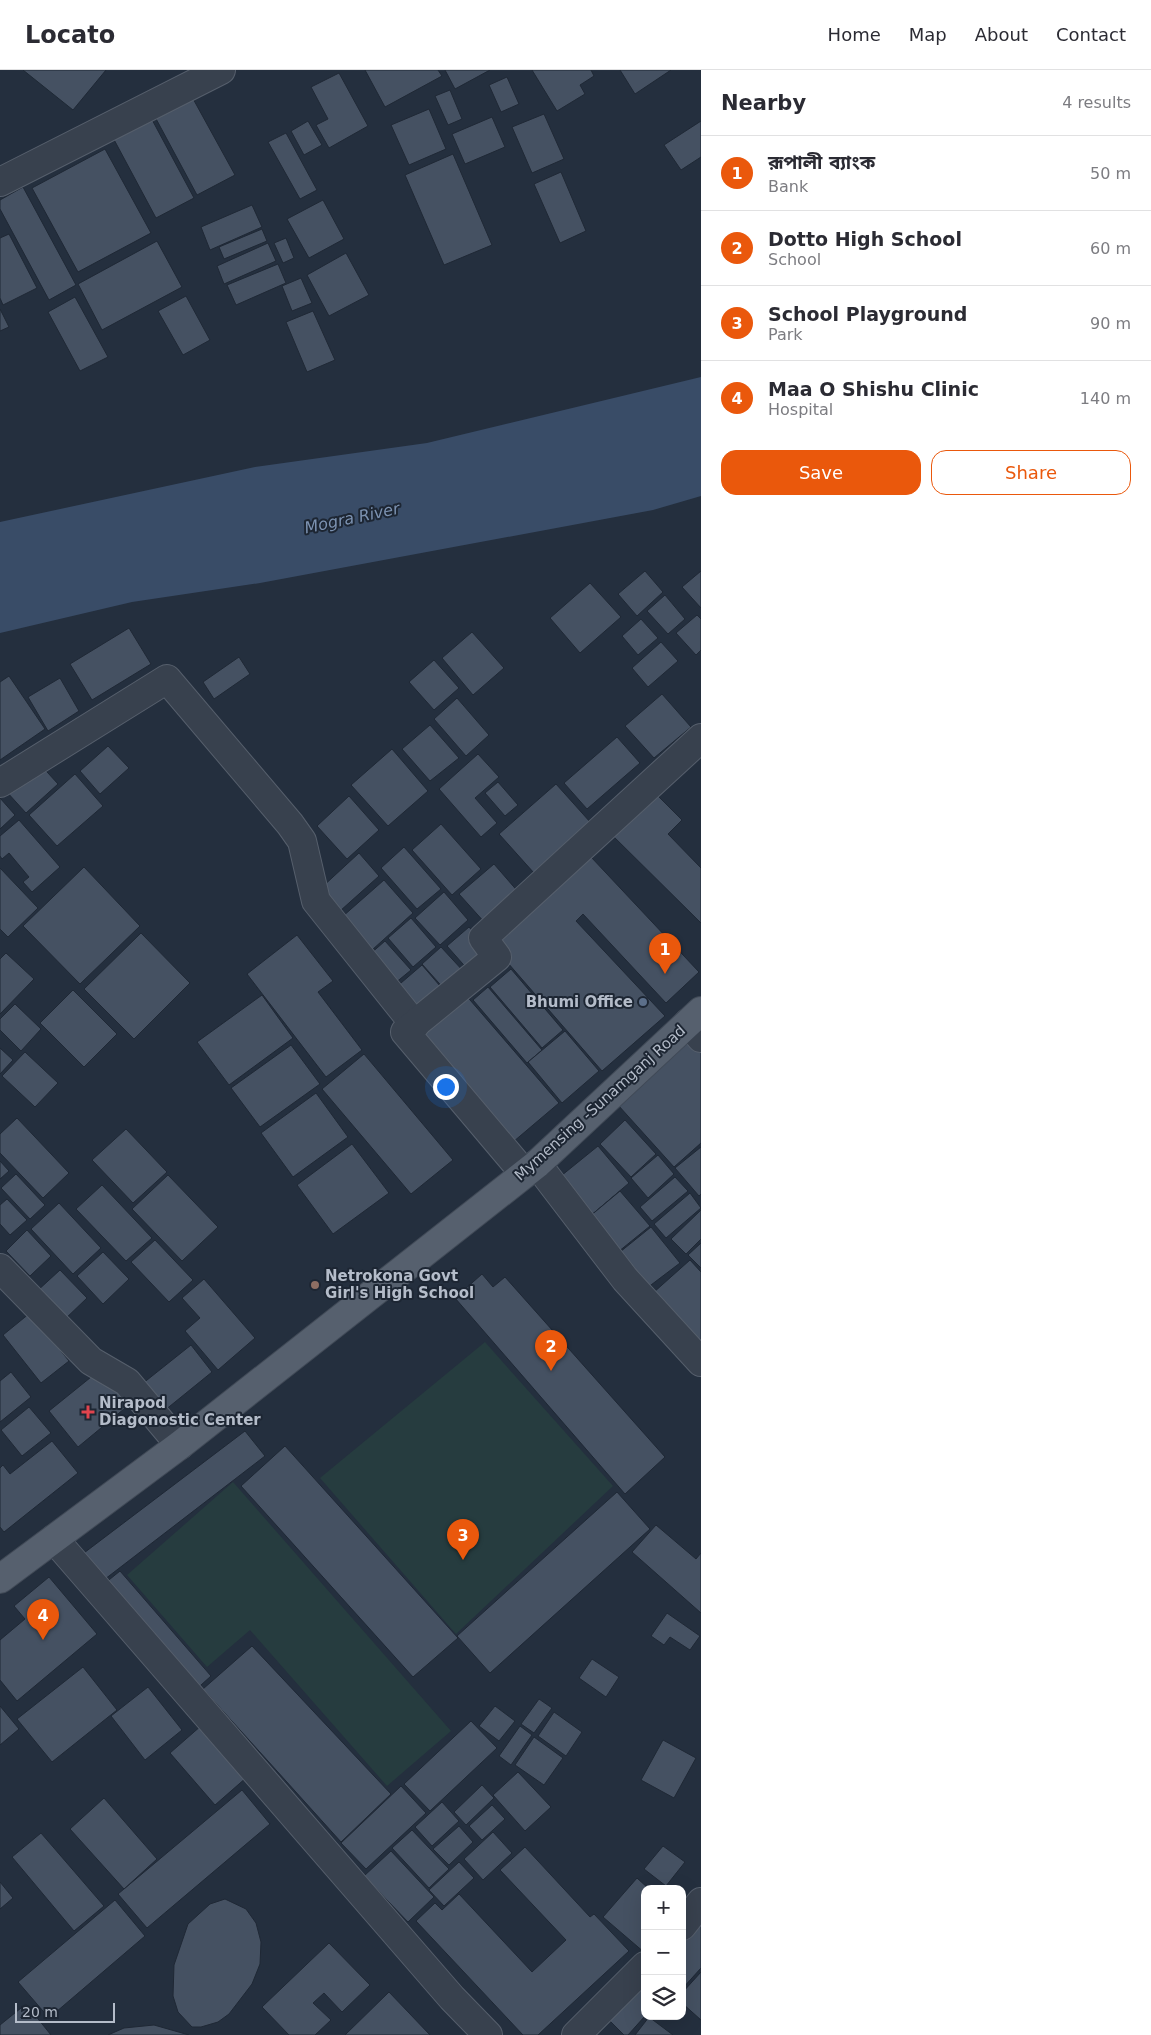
<!DOCTYPE html>
<html lang="en">
<head>
<meta charset="utf-8">
<style>
	:root { --surface:#fff; --page:#f2f2f3; --text:#2b2b33; --muted:#7c7c81; --line:#e1e1e2; --accent:#ea580c }
	body { margin:0; font-family:"DejaVu Sans","Noto Sans Bengali",sans-serif; background:var(--page); color:var(--text) }
	.controls { position:absolute; right:15px; bottom:15px; display:grid; overflow:hidden; border-radius:10px; box-shadow:0 5px 20px #0002 }
	.controls button { width:45px; height:45px; display:grid; place-items:center; padding:0; border:0; border-bottom:1px solid var(--line); background:var(--surface); color:var(--text); font:25px sans-serif }
	.scale { position:absolute; left:15px; bottom:12px; width:100px; box-sizing:border-box; padding-left:5px; border:2px solid #b4bcc9; border-top:0; font-size:14px; line-height:18px; white-space:nowrap; color:#b4bcc9; -webkit-text-stroke:4px #1d2633; paint-order:stroke }
	.you { position:absolute; left:445px; top:1016px; width:18px; height:18px; margin:-12px; border:4px solid #fff; border-radius:50%; background:#1a73e8; box-shadow:0 0 0 8px #1a73e833 }
	.badge { display:grid; place-items:center; width:32px; height:32px; border-radius:50%; background:var(--accent); color:#fff; font-size:16px; font-weight:700 }
	.pin { position:absolute; translate:-50% -41px; filter:drop-shadow(0 1px 2px #0008) }
	.pin::after { content:''; position:absolute; top:26px; width:18px; height:15px; background:inherit; clip-path:polygon(0 0,100% 0,50% 100%) }
	.list { margin:0; padding:0; list-style:none }
	h2 { display:flex; justify-content:space-between; align-items:center; height:65px; margin:0; padding:0 20px; font-size:21px }
	h2 small { font-size:16px; font-weight:400; color:var(--muted) }
	.list li { display:grid; grid-template-columns:32px 1fr auto; gap:15px; align-items:center; box-sizing:border-box; height:75px; padding:0 20px; border-top:1px solid var(--line) }
	.list b { display:block; font-size:19px; white-space:nowrap }
	.list p { margin:0; font-size:16px; white-space:nowrap; color:var(--muted) }
	.list em { font-size:16px; font-style:normal; color:var(--muted) }
	.actions { display:flex; gap:10px; padding:15px 20px }
	.actions a { flex:1; padding:11px 0; border:1px solid var(--accent); border-radius:15px; text-align:center; font-size:18px; color:var(--accent) }
	.actions .main { background:var(--accent); color:#fff }
	.icon { flex:none; width:28px; height:28px; fill:none; stroke:currentColor; stroke-width:2; stroke-linecap:round; stroke-linejoin:round }
	.map { position:relative; flex:none; width:701px; height:1965px; overflow:hidden }
	header { display:flex; align-items:center; gap:30px; box-sizing:border-box; height:70px; padding:0 25px; background:var(--surface); border-bottom:1px solid var(--line) }
	header strong { font-size:24px }
	nav { display:flex; gap:28px; margin-inline-start:auto; font-size:18px }
	main { display:flex }
	aside { flex:1; background:var(--surface) }
	.map>svg:first-child { display:block }
	.green { fill:#263c3f }
	.water { fill:#394c67 }
	.building { fill:#455162; stroke:#1f2835 }
	.lines { fill:none; stroke-linecap:round; stroke-linejoin:round }
	.minor-casing { stroke:#565f6c; stroke-width:30 }
	.major-casing { stroke:#414a57; stroke-width:30 }
	.minor { stroke:#38414e; stroke-width:28 }
	.major { stroke:#56606e; stroke-width:28 }
	.service-dot { fill:#5c6f8a; stroke:#1d2633; stroke-width:2 }
	.education-dot { fill:#8d6e63; stroke:#1d2633; stroke-width:2 }
	.health-dot { fill:#e0444e; stroke:#1d2633; stroke-width:2 }
	.labels { text-anchor:middle; dominant-baseline:central; stroke-width:4; stroke-linejoin:round; paint-order:stroke }
	.poi-label { font-size:15px; font-weight:bold; fill:#b4bcc9; stroke:#1d2633; text-anchor:start }
	.street-label { font-size:15px; fill:#b4bcc9; stroke:#1d2633 }
	.water-label { font-size:16px; font-style:italic; fill:#7c92b1; stroke:#1d2633 }
</style>
</head>
<body>
<header>
<strong>Locato</strong>
<nav><a>Home</a><a>Map</a><a>About</a><a>Contact</a></nav>
</header>
<main>
<div class="map">
<svg width="701" height="1965" viewBox="0 0 701 1965">
	<rect width="100%" height="100%" fill="#242f3e"/>
	<!-- green -->
	<g class="green">
		<polygon points="485,1272 613,1416 456,1564 320,1408"/>
		<polygon points="233,1412 451,1661 387,1716 250,1560 207,1597 127,1505"/>
	</g>
	<!-- water -->
	<polygon class="water" points="701,307 701,426 653,440 260,513 132,532 0,563 0,452 255,397 427,373"/>
	<!-- building -->
	<g class="building">
		<polygon points="23,0 106,0 73,40"/>
		<polygon points="365,0 438,0 442,6 385,37"/>
		<polygon points="445,0 490,0 455,19"/>
		<polygon points="532,0 591,0 594,6 580,15 585,24 557,41"/>
		<polygon points="620,0 671,0 635,24"/>
		<polygon points="339,3 368,56 329,78 316,55 328,49 311,17"/>
		<polygon points="507,7 519,34 501,42 489,15"/>
		<polygon points="450,20 462,49 448,55 435,26"/>
		<polygon points="191,25 235,105 197,125 154,45"/>
		<polygon points="429,39 446,79 409,95 391,55"/>
		<polygon points="149,44 194,128 156,148 111,64"/>
		<polygon points="544,44 564,89 532,103 512,57"/>
		<polygon points="492,47 505,77 465,94 452,64"/>
		<polygon points="308,51 322,75 304,85 291,61"/>
		<polygon points="701,51 701,87 681,100 664,75"/>
		<polygon points="286,63 317,120 300,129 268,72"/>
		<polygon points="105,79 151,163 78,202 32,118"/>
		<polygon points="453,84 492,175 444,195 405,105"/>
		<polygon points="561,102 586,161 560,173 534,114"/>
		<polygon points="23,117 76,215 49,230 0,139 0,130"/>
		<polygon points="323,130 344,169 309,188 287,149"/>
		<polygon points="252,135 262,157 210,180 201,157"/>
		<polygon points="262,159 267,171 224,189 219,177"/>
		<polygon points="9,164 37,218 3,235 0,228 0,168"/>
		<polygon points="286,168 294,188 283,193 274,173"/>
		<polygon points="157,171 182,217 102,260 78,214"/>
		<polygon points="268,173 276,191 224,214 217,196"/>
		<polygon points="346,183 369,225 329,246 307,205"/>
		<polygon points="278,194 286,213 236,235 227,215"/>
		<polygon points="301,208 312,233 292,241 282,216"/>
		<polygon points="186,226 210,270 183,285 158,241"/>
		<polygon points="75,227 108,287 80,301 48,242"/>
		<polygon points="0,239 9,257 0,261"/>
		<polygon points="313,241 335,290 307,302 286,252"/>
		<polygon points="645,501 663,522 637,546 618,524"/>
		<polygon points="701,501 701,538 682,517"/>
		<polygon points="590,513 621,547 580,583 550,548"/>
		<polygon points="665,525 685,549 668,564 647,541"/>
		<polygon points="697,545 701,549 701,580 696,585 676,563"/>
		<polygon points="641,549 658,568 638,585 622,566"/>
		<polygon points="129,558 151,594 92,630 70,594"/>
		<polygon points="472,562 504,598 473,625 442,588"/>
		<polygon points="661,572 678,591 648,617 632,598"/>
		<polygon points="239,587 250,604 214,629 203,612"/>
		<polygon points="434,590 459,618 434,640 409,612"/>
		<polygon points="9,606 45,659 0,690 0,612"/>
		<polygon points="60,608 79,641 48,661 28,627"/>
		<polygon points="662,624 691,657 654,688 625,656"/>
		<polygon points="457,628 489,665 466,686 434,649"/>
		<polygon points="430,655 459,688 430,711 402,679"/>
		<polygon points="617,667 640,693 587,739 564,713"/>
		<polygon points="108,676 129,698 100,724 80,701"/>
		<polygon points="392,679 428,721 388,756 351,715"/>
		<polygon points="478,684 499,707 475,728 497,753 481,767 439,719"/>
		<polygon points="38,692 58,714 26,743 6,721"/>
		<polygon points="75,704 103,736 57,776 29,745"/>
		<polygon points="498,712 518,735 505,746 485,723"/>
		<polygon points="556,714 591,753 534,803 499,764"/>
		<polygon points="652,720 682,750 668,764 701,798 701,853 609,762"/>
		<polygon points="349,726 379,760 347,789 317,756"/>
		<polygon points="0,728 15,745 0,759"/>
		<polygon points="19,750 60,797 32,822 23,812 29,807 9,783 2,789 0,786 0,766"/>
		<polygon points="441,754 481,799 452,825 412,780"/>
		<polygon points="404,777 441,819 417,839 381,798"/>
		<polygon points="359,783 379,806 340,841 320,819"/>
		<polygon points="591,787 699,902 666,933 583,844 576,851 665,946 602,1001 494,877"/>
		<polygon points="494,794 520,824 486,854 459,824"/>
		<polygon points="84,797 140,856 80,914 23,856"/>
		<polygon points="0,798 38,838 8,867 0,859"/>
		<polygon points="384,810 413,843 372,880 342,847"/>
		<polygon points="444,822 468,850 440,875 415,848"/>
		<polygon points="411,848 436,877 413,897 388,868"/>
		<polygon points="469,857 492,883 470,902 447,876"/>
		<polygon points="141,863 190,913 134,969 84,919"/>
		<polygon points="297,865 333,911 318,922 362,980 326,1007 247,904"/>
		<polygon points="385,871 411,900 394,914 369,885"/>
		<polygon points="441,877 465,903 446,921 422,894"/>
		<polygon points="6,883 34,909 0,944 0,889"/>
		<polygon points="422,895 446,923 418,947 394,919"/>
		<polygon points="511,899 563,960 542,978 490,917"/>
		<polygon points="488,917 542,980 527,993 473,930"/>
		<polygon points="73,920 117,964 84,997 40,953"/>
		<polygon points="464,923 559,1033 513,1072 419,962"/>
		<polygon points="262,925 293,968 229,1015 197,972"/>
		<polygon points="15,934 41,959 21,981 0,960 0,949"/>
		<polygon points="565,961 599,1001 562,1033 528,992"/>
		<polygon points="695,965 701,972 701,1073 674,1097 618,1035"/>
		<polygon points="291,975 320,1014 260,1057 231,1018"/>
		<polygon points="0,978 13,990 0,1004"/>
		<polygon points="25,982 58,1013 35,1037 2,1006"/>
		<polygon points="364,984 453,1090 411,1124 322,1019"/>
		<polygon points="316,1023 348,1067 293,1107 261,1063"/>
		<polygon points="17,1048 69,1103 43,1128 0,1083 0,1064"/>
		<polygon points="625,1050 656,1084 631,1107 600,1074"/>
		<polygon points="126,1059 167,1102 133,1133 92,1090"/>
		<polygon points="352,1074 389,1123 333,1164 297,1115"/>
		<polygon points="598,1076 629,1113 589,1147 556,1110"/>
		<polygon points="701,1077 701,1124 699,1126 675,1098"/>
		<polygon points="658,1085 674,1104 648,1128 631,1108"/>
		<polygon points="0,1091 9,1101 0,1109"/>
		<polygon points="16,1104 45,1135 30,1149 1,1118"/>
		<polygon points="168,1105 218,1157 182,1191 132,1139"/>
		<polygon points="675,1107 688,1121 652,1151 640,1137"/>
		<polygon points="102,1115 152,1168 126,1191 76,1139"/>
		<polygon points="620,1121 650,1156 618,1182 589,1147"/>
		<polygon points="690,1123 701,1138 666,1168 654,1154"/>
		<polygon points="7,1129 27,1150 10,1165 0,1154 0,1135"/>
		<polygon points="59,1133 101,1178 73,1204 31,1159"/>
		<polygon points="701,1140 701,1169 686,1184 671,1169"/>
		<polygon points="651,1157 680,1193 647,1218 620,1182"/>
		<polygon points="27,1160 51,1186 30,1206 6,1181"/>
		<polygon points="155,1170 193,1210 169,1232 131,1192"/>
		<polygon points="701,1173 701,1198 688,1185"/>
		<polygon points="103,1182 129,1209 103,1234 77,1206"/>
		<polygon points="690,1190 701,1202 701,1276 653,1223"/>
		<polygon points="60,1200 87,1228 63,1251 36,1222"/>
		<polygon points="482,1204 493,1217 505,1207 665,1387 625,1424 455,1228"/>
		<polygon points="204,1209 255,1268 218,1300 185,1261 200,1248 182,1228"/>
		<polygon points="30,1243 69,1291 41,1313 3,1265"/>
		<polygon points="191,1275 212,1302 159,1345 137,1318"/>
		<polygon points="101,1299 130,1334 78,1377 49,1341"/>
		<polygon points="11,1302 31,1327 0,1352 0,1311"/>
		<polygon points="29,1337 51,1363 22,1386 1,1360"/>
		<polygon points="245,1361 265,1386 96,1516 76,1489"/>
		<polygon points="52,1371 78,1403 4,1462 0,1457 0,1398 3,1395 10,1404"/>
		<polygon points="285,1376 458,1568 413,1607 241,1416"/>
		<polygon points="617,1422 650,1459 490,1603 457,1566"/>
		<polygon points="656,1455 696,1489 701,1483 701,1543 632,1482"/>
		<polygon points="120,1501 211,1606 191,1624 99,1518"/>
		<polygon points="49,1507 97,1564 17,1631 0,1610 0,1570 25,1549 14,1536"/>
		<polygon points="667,1543 700,1566 690,1580 670,1567 664,1575 651,1566"/>
		<polygon points="252,1576 391,1724 341,1772 203,1619"/>
		<polygon points="592,1589 619,1607 606,1627 579,1608"/>
		<polygon points="83,1597 117,1640 52,1692 17,1649"/>
		<polygon points="148,1617 182,1660 145,1690 111,1646"/>
		<polygon points="539,1629 552,1638 534,1663 521,1654"/>
		<polygon points="0,1636 19,1659 0,1675"/>
		<polygon points="495,1636 515,1651 499,1671 479,1656"/>
		<polygon points="554,1642 582,1662 566,1686 538,1666"/>
		<polygon points="471,1651 497,1678 430,1741 404,1714"/>
		<polygon points="202,1655 247,1707 215,1735 170,1683"/>
		<polygon points="520,1656 532,1665 511,1695 499,1686"/>
		<polygon points="534,1667 563,1688 544,1715 515,1695"/>
		<polygon points="663,1670 696,1688 674,1728 641,1710"/>
		<polygon points="518,1702 551,1737 525,1761 493,1725"/>
		<polygon points="482,1715 494,1728 466,1755 454,1742"/>
		<polygon points="401,1716 426,1743 366,1799 341,1773"/>
		<polygon points="242,1720 270,1754 147,1858 118,1824"/>
		<polygon points="104,1728 157,1789 124,1819 70,1759"/>
		<polygon points="442,1732 459,1751 432,1776 415,1757"/>
		<polygon points="492,1735 505,1749 482,1770 469,1756"/>
		<polygon points="459,1756 473,1772 449,1795 433,1779"/>
		<polygon points="412,1760 449,1799 429,1818 392,1778"/>
		<polygon points="493,1762 512,1783 483,1810 464,1789"/>
		<polygon points="41,1763 104,1836 74,1861 12,1787"/>
		<polygon points="663,1776 685,1792 666,1816 644,1799"/>
		<polygon points="525,1777 590,1847 594,1844 629,1881 538,1965 523,1965 416,1851 435,1833 442,1840 459,1824 532,1902 566,1870 500,1800"/>
		<polygon points="391,1781 434,1827 408,1852 364,1806"/>
		<polygon points="459,1792 474,1808 444,1836 429,1820"/>
		<polygon points="637,1808 649,1819 645,1819 645,1883 603,1847"/>
		<polygon points="0,1812 13,1828 0,1839"/>
		<polygon points="225,1829 246,1839 256,1853 261,1872 260,1894 252,1914 229,1944 218,1952 201,1957 192,1957 178,1942 173,1926 174,1895 188,1854 210,1834"/>
		<polygon points="115,1830 145,1866 49,1948 18,1912"/>
		<polygon points="701,1851 701,1898 682,1919 682,1871"/>
		<polygon points="329,1873 370,1915 342,1942 324,1923 313,1933 331,1950 315,1965 289,1965 262,1937"/>
		<polygon points="701,1902 701,1950 682,1933 682,1923"/>
		<polygon points="645,1913 645,1946 628,1965 624,1965 610,1951"/>
		<polygon points="389,1922 430,1965 345,1965"/>
		<polygon points="26,1934 51,1965 0,1965 0,1955"/>
		<polygon points="649,1947 673,1965 635,1965"/>
		<polygon points="154,1955 189,1965 108,1965 124,1958"/>
	</g>
	<g class="lines">
		<!-- minor casing -->
		<g class="minor-casing">
			<g id="minor">
				<polyline points="0,112 221,0"/>
				<polyline points="0,713 167,609 290,754 302,771 316,831 415,955"/>
				<polyline points="688,953 701,968"/>
				<polyline points="537,1094 625,1209 701,1292"/>
				<polyline points="524,1103 405,962 497,887 483,868 701,668"/>
				<polyline points="0,1198 91,1291 127,1312 180,1375"/>
				<polyline points="54,1469 452,1928 488,1965"/>
				<polyline points="682,1856 701,1832"/>
				<polyline points="576,1965 645,1896"/>
			</g>
		</g>
		<!-- major casing -->
		<g class="major-casing">
			<polyline id="major" points="0,1509 180,1375 537,1094 701,941"/>
		</g>
		<!-- minor -->
		<use href="#minor" class="minor"/>
		<!-- major -->
		<use href="#major" class="major"/>
	</g>
	<!-- markers -->
	<circle class="service-dot" cx="643" cy="932" r="5"/>
	<circle class="education-dot" cx="315" cy="1215" r="5"/>
	<path class="health-dot" d="M85.5 1334.5h5v5h5v5h-5v5h-5v-5h-5v-5h5z"/>
	<g class="labels">
		<!-- poi labels -->
		<g class="poi-label">
			<text x="633" y="932" text-anchor="end">Bhumi Office</text>
			<text x="325" y="1206">Netrokona Govt<tspan x="325" dy="17">Girl's High School</tspan></text>
			<text x="99" y="1333">Nirapod<tspan x="99" dy="17">Diagonostic Center</tspan></text>
		</g>
		<!-- street labels -->
		<g class="street-label">
			<text transform="translate(600 1033) rotate(-42)">Mymensing -Sunamganj Road</text>
		</g>
		<!-- water labels -->
		<g class="water-label">
			<text transform="translate(352 448) rotate(-12)">Mogra River</text>
		</g>
	</g>
</svg>
<div class="controls">
<button>+</button>
<button>−</button>
<button><svg class="icon" aria-label="layers" viewBox="0 0 24 24"><path d="M12 4l9 5-9 5-9-5zM3 14l9 5 9-5"/></svg></button>
</div>
<div class="scale">20 m</div>
<div class="you"></div>
<div class="pin badge" style="left:665px;top:904px">1</div>
<div class="pin badge" style="left:551px;top:1301px">2</div>
<div class="pin badge" style="left:463px;top:1490px">3</div>
<div class="pin badge" style="left:43px;top:1570px">4</div>
</div>
<aside>
<h2>Nearby<small>4 results</small></h2>
<ul class="list">
<li><span class="badge">1</span><div><b>রূপালী ব্যাংক</b><p>Bank</p></div><em>50 m</em></li>
<li><span class="badge">2</span><div><b>Dotto High School</b><p>School</p></div><em>60 m</em></li>
<li><span class="badge">3</span><div><b>School Playground</b><p>Park</p></div><em>90 m</em></li>
<li><span class="badge">4</span><div><b>Maa O Shishu Clinic</b><p>Hospital</p></div><em>140 m</em></li>
</ul>
<div class="actions"><a class="main">Save</a><a>Share</a></div>
</aside>
</main>
</body>
</html>
